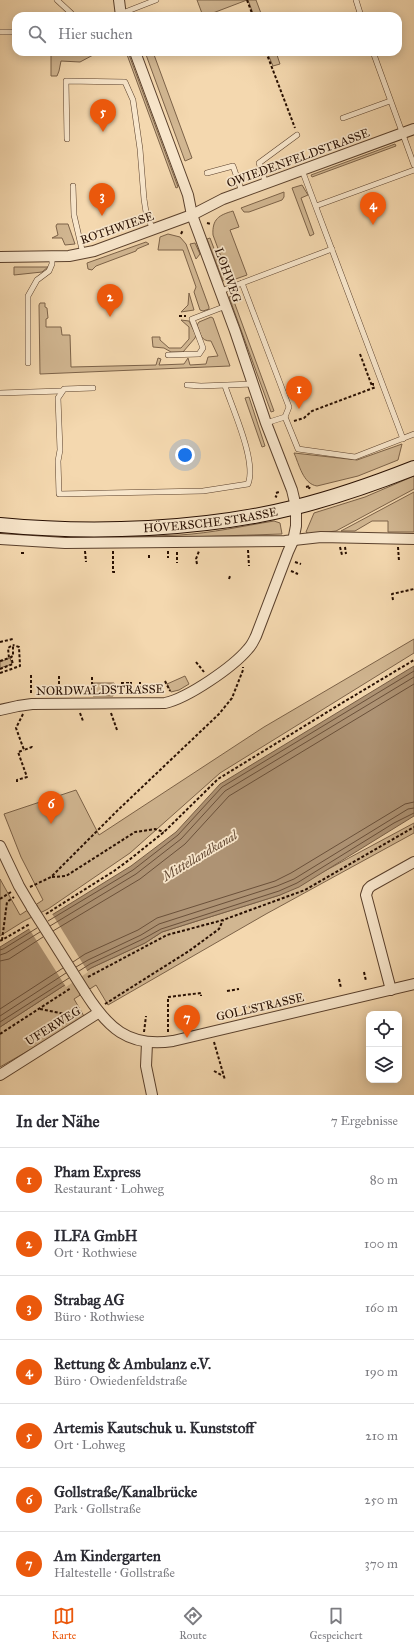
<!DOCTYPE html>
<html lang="de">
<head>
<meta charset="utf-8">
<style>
	:root { --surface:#fff; --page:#f2f2f3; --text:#2b2b33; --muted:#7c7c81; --line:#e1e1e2; --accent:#ea580c }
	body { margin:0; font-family:"IM FELL Great Primer",serif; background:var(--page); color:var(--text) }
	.controls { position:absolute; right:12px; bottom:12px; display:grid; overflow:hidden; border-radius:8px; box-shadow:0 2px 10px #0003 }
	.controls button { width:36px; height:36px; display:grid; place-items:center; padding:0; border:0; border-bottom:1px solid var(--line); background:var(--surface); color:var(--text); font:20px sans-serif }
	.you { position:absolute; left:185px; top:455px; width:14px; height:14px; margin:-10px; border:3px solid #fff; border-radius:50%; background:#1a73e8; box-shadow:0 0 0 6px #1a73e833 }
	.badge { display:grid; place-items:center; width:26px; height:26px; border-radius:50%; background:var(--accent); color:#fff; font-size:13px; font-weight:700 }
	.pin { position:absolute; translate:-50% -33px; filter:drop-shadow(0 1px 2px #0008) }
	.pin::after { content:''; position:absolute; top:21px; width:14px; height:12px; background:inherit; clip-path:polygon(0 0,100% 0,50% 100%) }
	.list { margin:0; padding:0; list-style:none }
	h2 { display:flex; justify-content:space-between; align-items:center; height:52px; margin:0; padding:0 16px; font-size:17px }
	h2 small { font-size:13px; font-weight:400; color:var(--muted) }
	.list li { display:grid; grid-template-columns:26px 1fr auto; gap:12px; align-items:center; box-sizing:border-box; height:64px; padding:0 16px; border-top:1px solid var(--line) }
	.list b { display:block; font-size:15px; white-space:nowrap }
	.list p { margin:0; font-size:13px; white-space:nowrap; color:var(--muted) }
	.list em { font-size:13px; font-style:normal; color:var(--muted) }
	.icon { flex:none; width:22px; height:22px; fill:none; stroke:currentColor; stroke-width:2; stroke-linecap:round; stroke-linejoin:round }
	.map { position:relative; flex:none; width:414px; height:1095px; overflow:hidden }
	.search { position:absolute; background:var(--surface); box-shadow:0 2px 10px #0003; left:12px; right:12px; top:12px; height:44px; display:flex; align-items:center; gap:10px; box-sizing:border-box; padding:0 14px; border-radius:12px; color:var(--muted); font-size:15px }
	.sheet { height:500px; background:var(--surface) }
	nav { display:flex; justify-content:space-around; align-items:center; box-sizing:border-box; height:56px; border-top:1px solid var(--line); background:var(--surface); font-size:11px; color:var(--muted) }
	nav a { display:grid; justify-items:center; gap:2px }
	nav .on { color:var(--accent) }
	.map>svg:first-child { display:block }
	.green { fill:#d1b691; stroke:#7c6248 }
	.water { fill:#ae9374; stroke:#785e46 }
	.pier { fill:#f4d8af }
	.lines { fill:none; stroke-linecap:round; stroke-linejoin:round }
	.shore { stroke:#6a503a; stroke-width:1 }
	.lane-casing { stroke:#5a402c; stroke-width:6 }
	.street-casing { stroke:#5a402c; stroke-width:12 }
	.secondary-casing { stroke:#270e00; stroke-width:16 }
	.path { stroke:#270e00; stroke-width:2; stroke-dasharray:3 2; stroke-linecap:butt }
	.lane { stroke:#f8e6cb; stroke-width:5 }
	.street { stroke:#f8e6cb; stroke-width:10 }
	.secondary { stroke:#f8e6cb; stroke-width:14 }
	.street-bridge-casing { stroke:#5a402c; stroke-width:12; stroke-linecap:butt }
	.street-bridge { stroke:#f8e6cb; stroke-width:10 }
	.labels { text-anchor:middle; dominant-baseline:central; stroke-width:3.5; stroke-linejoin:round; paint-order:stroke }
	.street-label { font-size:12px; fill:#270e00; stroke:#f8e6cb }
	.water-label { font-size:13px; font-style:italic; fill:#644a34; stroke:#f8e6cb }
</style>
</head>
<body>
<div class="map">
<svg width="414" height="1095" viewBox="0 0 414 1095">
	<rect width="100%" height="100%" fill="#f4d8af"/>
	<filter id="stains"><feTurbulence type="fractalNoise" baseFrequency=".005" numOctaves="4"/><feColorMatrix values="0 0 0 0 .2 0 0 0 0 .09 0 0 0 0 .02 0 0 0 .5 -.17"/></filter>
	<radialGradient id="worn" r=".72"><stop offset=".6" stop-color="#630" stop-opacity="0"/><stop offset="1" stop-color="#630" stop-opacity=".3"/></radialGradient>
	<!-- green -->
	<g class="green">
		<polygon points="197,0 247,0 205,16 203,16"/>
		<polygon points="248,0 256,0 262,16 254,16"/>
		<polygon points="51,52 119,52 118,54 95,54 80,62 61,61 59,71 57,76 51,76"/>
		<polygon points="126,52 128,52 178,187 176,188"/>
		<polygon points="145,52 153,52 192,158 185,161"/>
		<polygon points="267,52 276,52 280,64 273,66"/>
		<polygon points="395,144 396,146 312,177 311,175"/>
		<polygon points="302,185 308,195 301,198 314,234 310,236 292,188"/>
		<polygon points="284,192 284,197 282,200 249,212 244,212 241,208"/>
		<path d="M233 211 239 227 230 230 247 275 230 281 213 235C212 219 219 215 233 211Z"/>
		<polygon points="57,224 68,224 75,244 65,245 62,238 52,238 58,235 56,226"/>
		<polygon points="168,234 180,237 186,244 209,307 209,309 203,311 200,310 194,292 196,287 183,250 158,250 160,237"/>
		<polygon points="210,238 226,280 223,281 207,239"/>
		<polygon points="146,242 149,244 137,249 136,251 96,266 92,270 88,269 87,263"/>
		<polygon points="195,243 200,254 196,259 190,244"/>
		<polygon points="14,267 48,267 42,272 14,275"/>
		<polygon points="189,293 194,310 181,312 188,305"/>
		<polygon points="232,296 274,411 271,412 229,297"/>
		<path d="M40 303H45V307L47 308 48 318 46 319V327H61L62 335H70L71 367 156 365 158 358 161 359 159 365 184 364 188 358 190 365 206 364 208 357 218 356 211 341C200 341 201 334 197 325L199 322 211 317 213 318 230 366 40 374 39 305Z"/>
		<polygon points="181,320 189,321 196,335 195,338 183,352 171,352 164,348 153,347 152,337 160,337 160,340 169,348 181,348 189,339 189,327"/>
		<polygon points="249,397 265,446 262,447 245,398"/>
		<path d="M402 444 398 460 358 476 317 486C303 484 299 464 294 453L357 460Z"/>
		<polygon points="414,476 414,489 336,531 309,534 306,532 314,513 365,497"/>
		<polygon points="414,492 414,532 388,532 388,521 372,521 355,531 341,531"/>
		<path d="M274 521 280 523 282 534C188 537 94 541 0 535V531C60 534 121 538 180 535 212 533 243 526 274 521Z"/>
		<polygon points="414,639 414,653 220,773 130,853 48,909 24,921 0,936 0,879 20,915 43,900 21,857 4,814 76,790 99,835 264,727"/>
		<polygon points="10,658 12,664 0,668 0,662"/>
		<polygon points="185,676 189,684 179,690 171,692 167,684"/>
		<polygon points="93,683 114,683 113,696 93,696"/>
		<polygon points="414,823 414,833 266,914 108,1005 96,985 74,999 85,1018 0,1067 0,1027 91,968 145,943 162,932 280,895"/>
	</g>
	<!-- water -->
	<polygon class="water" points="414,666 414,816 299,887 280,895 162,932 145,943 91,968 0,1027 0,947 131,866 176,832 220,784"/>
	<!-- pier -->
	<polygon class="pier" points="51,912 88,972 66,987 28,927"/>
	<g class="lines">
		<!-- shore -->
		<g class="shore">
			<polyline points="48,921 133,870 178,835 222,787 414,671"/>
			<polyline points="50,926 136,874 181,839 225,791 414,677"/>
			<polyline points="53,931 140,879 185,844 229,796 414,684"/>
			<polyline points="0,950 3,949 37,928"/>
			<polyline points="0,955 6,953 40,932"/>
			<polyline points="0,961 9,959 43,937"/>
			<polyline points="73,962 85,954 138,930 157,918 275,881 291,873 405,804 414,802"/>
			<polyline points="76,967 88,960 141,935 159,924 277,886 294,879 408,809 414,808"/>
			<polyline points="79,971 90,964 143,939 161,929 279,891 297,883 394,823 414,813"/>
			<polyline points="0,1009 63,968"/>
			<polyline points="0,1016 66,973"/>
			<polyline points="0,1022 69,978"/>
		</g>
		<!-- lane casing -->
		<g class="lane-casing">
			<g id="lane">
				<polyline points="57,0 71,13"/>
				<polyline points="356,0 361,16"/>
				<polyline points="120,14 156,0"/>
				<polyline points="0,32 16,32"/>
				<polyline points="373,52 414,165"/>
				<polyline points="343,118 390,101"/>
				<polyline points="67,139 66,81 125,82 133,100 140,149 144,199 146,212 153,230"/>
				<polyline points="302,170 403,439"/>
				<polyline points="207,173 233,166 242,192"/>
				<polyline points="266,184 259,163 297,135"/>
				<polyline points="73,186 74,215 83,254"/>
				<polyline points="316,206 414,170"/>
				<polyline points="242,283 289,407 285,417 298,449 355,457 414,434"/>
				<polyline points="221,291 332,249"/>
				<polyline points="168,355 199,354 203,348 192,319 226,306"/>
				<polyline points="28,363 28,296 37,280 49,271 52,264 52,257"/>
				<polyline points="187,385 201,386 253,384"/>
				<path d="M93 388 64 389 58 398 60 450 58 461 59 494 203 491 248 484C257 462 233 410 225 386"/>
				<polyline points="0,393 61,391"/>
				<polyline points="266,423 285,417"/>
			</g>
		</g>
		<!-- street casing -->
		<g class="street-casing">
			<g id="street">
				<polyline points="119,0 121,16"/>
				<polyline points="0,257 69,256 94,251 192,215 223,199 414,129"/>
				<polyline points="0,539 65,543 285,541 321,537 414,539"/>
				<path d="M0 710 18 706 32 704 165 703C188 698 233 667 248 649 252 645 254 640 256 636L288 552 293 541 296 526V507L292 490 266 423 235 331 192 215 188 195 135 52"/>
				<polyline points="0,846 19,886 32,908"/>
				<polyline points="391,990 366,895 368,889 371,886 414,862"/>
				<path d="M85 992C107 1027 128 1048 173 1041L414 984"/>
				<polyline points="147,1043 146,1066 152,1095"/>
				<polyline points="0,1075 98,1013"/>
			</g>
		</g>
		<!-- secondary casing -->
		<g class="secondary-casing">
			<g id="secondary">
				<path id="s1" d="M0 525C94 534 204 530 296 507 336 497 376 483 414 468"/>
			</g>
		</g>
		<!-- path -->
		<g class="path">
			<polyline points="247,0 253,16"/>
			<polyline points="266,52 295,128"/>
			<polyline points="207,223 211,224"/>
			<polyline points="181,234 183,230"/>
			<polyline points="179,316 186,316"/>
			<polyline points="360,354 372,386 373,385 373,383"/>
			<polyline points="294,421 304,418 312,411 376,387"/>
			<polyline points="306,487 310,486 309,489"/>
			<polyline points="276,493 279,492"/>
			<polyline points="275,496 277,497"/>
			<polyline points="340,547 342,555"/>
			<polyline points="345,547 346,554"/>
			<polyline points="398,547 399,561"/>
			<polyline points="248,550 249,566"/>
			<polyline points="85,551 86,562"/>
			<polyline points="113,551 113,572 115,572"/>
			<polyline points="168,551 168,558"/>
			<polyline points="177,552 177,563"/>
			<polyline points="21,553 24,553 24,555"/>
			<polyline points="149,558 149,553"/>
			<polyline points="295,562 301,564"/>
			<polyline points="197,564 196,559 199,551"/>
			<polyline points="291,571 298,574"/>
			<polyline points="229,579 230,576"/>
			<polyline points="393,600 392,594 414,589"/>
			<polyline points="0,642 13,639"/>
			<polyline points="0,661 9,658 8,648 13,645"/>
			<polyline points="196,662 204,672"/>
			<polyline points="0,669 13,664 11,657 13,656 13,645"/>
			<polyline points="0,673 20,666 19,647 13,645"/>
			<polyline points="31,675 31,695"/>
			<polyline points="59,676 59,695"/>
			<polyline points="92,677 92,694"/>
			<polyline points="165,681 170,691"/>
			<polyline points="131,682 131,694"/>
			<polyline points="121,683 131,683"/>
			<polyline points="140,694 140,682"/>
			<polyline points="80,713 83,721"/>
			<polyline points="111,713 117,730"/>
			<polyline points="23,714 16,728 24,750 32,747 33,748"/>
			<polyline points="17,782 17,780 27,777 18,752 24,750"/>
			<polyline points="52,877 66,876 135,832 155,829 164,832"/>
			<polyline points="30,887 51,877 118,810 219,714 232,698 243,670 243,667"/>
			<polyline points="0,899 11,892"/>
			<polyline points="46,914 114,871 129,860 164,832 218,779 342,703 414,660"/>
			<polyline points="2,940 7,902 14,897"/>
			<polyline points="0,941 30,924"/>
			<polyline points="364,972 366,981"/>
			<polyline points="88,977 167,935 223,920 305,890 414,827"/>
			<polyline points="339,979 341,988"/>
			<polyline points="227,991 239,989"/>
			<polyline points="105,1004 189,951 219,929 223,920"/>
			<polyline points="244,1008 262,1004 262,1002"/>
			<polyline points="40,1009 75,1016"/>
			<polyline points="144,1032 146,1016"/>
			<polyline points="168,1032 168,997 201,993 201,996"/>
			<polyline points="0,1034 71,988"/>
			<polyline points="214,1042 225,1080"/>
			<polyline points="214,1071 223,1076"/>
		</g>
		<!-- lane -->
		<use href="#lane" class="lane"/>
		<!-- street -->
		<use href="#street" class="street"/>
		<!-- secondary -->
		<use href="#secondary" class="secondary"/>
		<!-- street-bridge casing -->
		<g class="street-bridge-casing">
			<polyline id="street-bridge" points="32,908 85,992"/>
		</g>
		<!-- street-bridge -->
		<use href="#street-bridge" class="street-bridge"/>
	</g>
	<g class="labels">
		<!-- street labels -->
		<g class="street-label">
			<text transform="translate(298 158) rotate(-20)">OWIEDENFELDSTRASSE</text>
			<text transform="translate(117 228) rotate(-19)">ROTHWIESE</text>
			<text transform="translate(228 275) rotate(70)">LOHWEG</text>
			<text stroke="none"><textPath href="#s1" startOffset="211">HÖVERSCHE STRASSE</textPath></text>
			<text transform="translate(100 690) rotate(-1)">NORDWALDSTRASSE</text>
			<text transform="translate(260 1007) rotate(-13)">GOLLSTRASSE</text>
			<text transform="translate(53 1026) rotate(-32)">UFERWEG</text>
		</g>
		<!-- water labels -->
		<g class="water-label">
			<text transform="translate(200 856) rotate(-31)">Mittellandkanal</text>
		</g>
	</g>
	<rect width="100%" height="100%" filter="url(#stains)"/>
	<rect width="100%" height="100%" fill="url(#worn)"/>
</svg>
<div class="controls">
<button><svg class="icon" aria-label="locate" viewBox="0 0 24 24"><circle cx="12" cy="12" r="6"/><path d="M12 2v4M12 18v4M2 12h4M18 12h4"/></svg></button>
<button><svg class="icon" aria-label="layers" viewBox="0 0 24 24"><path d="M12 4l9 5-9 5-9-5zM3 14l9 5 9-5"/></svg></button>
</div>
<div class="you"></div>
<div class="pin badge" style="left:299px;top:409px">1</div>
<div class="pin badge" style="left:110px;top:317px">2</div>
<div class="pin badge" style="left:102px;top:216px">3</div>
<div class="pin badge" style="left:373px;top:225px">4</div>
<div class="pin badge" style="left:103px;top:132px">5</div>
<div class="pin badge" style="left:51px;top:824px">6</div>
<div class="pin badge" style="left:187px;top:1038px">7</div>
<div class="search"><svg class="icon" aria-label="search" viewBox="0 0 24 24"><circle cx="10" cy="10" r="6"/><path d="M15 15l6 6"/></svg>Hier suchen</div>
</div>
<section class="sheet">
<h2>In der Nähe<small>7 Ergebnisse</small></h2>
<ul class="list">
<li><span class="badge">1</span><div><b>Pham Express</b><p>Restaurant · Lohweg</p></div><em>80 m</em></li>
<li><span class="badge">2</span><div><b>ILFA GmbH</b><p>Ort · Rothwiese</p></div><em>100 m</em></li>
<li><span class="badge">3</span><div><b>Strabag AG</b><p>Büro · Rothwiese</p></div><em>160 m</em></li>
<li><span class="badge">4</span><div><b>Rettung &amp; Ambulanz e.V.</b><p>Büro · Owiedenfeldstraße</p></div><em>190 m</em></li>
<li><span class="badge">5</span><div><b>Artemis Kautschuk u. Kunststoff</b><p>Ort · Lohweg</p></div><em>210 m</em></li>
<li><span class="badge">6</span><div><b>Gollstraße/Kanalbrücke</b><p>Park · Gollstraße</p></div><em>250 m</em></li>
<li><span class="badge">7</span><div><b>Am Kindergarten</b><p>Haltestelle · Gollstraße</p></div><em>370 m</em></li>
</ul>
</section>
<nav>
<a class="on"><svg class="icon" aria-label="map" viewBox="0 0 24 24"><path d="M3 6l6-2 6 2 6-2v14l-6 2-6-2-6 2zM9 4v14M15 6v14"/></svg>Karte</a>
<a><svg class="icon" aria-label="directions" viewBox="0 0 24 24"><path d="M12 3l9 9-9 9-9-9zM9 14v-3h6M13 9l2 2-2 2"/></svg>Route</a>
<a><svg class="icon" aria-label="saved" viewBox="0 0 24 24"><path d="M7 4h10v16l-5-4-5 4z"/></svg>Gespeichert</a>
</nav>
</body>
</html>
